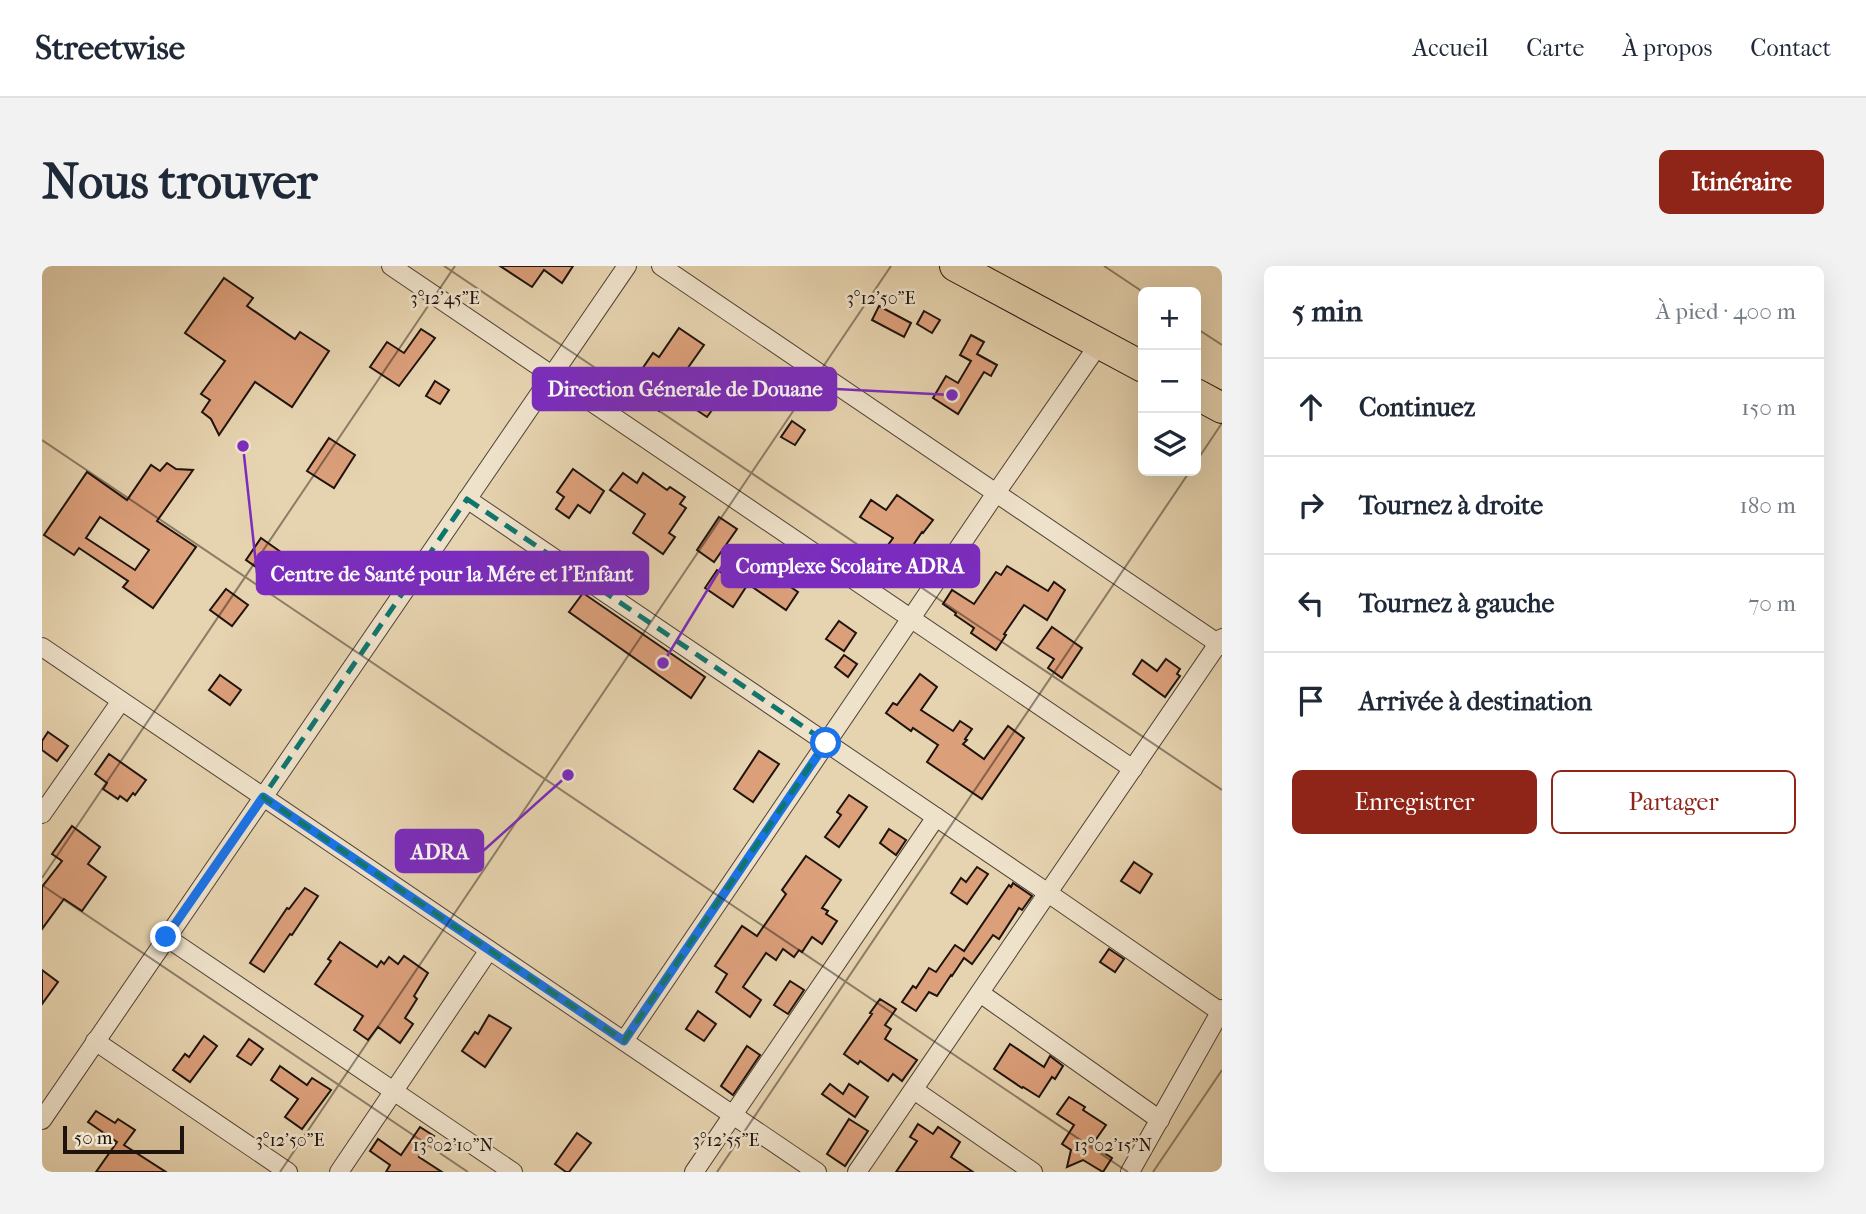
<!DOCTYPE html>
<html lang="fr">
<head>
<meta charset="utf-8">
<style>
	:root { --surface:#fff; --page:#f2f2f3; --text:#1f2937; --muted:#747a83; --line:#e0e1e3; --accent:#8f2418 }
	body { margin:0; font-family:"IM FELL French Canon",serif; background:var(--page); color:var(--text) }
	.controls { position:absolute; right:21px; top:21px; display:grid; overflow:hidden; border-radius:10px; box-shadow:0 7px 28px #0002 }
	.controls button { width:63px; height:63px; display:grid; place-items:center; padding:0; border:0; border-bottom:2px solid var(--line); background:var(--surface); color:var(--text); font:35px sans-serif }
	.scale { position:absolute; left:21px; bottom:18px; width:121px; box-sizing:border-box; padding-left:7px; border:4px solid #1e130d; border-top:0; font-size:19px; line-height:24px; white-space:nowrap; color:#1e130d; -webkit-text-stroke:5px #efe2cb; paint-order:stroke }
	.stop { position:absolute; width:21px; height:21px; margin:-16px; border:5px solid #1a73e8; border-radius:50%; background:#fff }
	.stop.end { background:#1a73e8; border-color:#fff; box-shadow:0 2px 7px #0008 }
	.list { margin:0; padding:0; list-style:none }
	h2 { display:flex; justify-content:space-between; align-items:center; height:91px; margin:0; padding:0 28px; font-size:30px }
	h2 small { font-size:23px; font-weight:400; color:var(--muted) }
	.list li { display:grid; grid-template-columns:46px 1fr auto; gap:21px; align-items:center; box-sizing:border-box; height:98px; padding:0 28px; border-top:2px solid var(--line) }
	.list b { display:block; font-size:26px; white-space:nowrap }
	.list em { font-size:23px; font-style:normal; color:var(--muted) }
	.actions { display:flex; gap:14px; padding:21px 28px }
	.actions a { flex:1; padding:16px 0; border:2px solid var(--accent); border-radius:10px; text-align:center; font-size:24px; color:var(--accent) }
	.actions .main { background:var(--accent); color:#fff }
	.icon { flex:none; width:38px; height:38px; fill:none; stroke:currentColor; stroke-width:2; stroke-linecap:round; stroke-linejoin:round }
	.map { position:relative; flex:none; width:1180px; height:906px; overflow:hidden; border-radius:10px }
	header { display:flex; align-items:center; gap:42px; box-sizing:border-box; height:98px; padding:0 35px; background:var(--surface); border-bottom:2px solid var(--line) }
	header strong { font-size:33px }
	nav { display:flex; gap:38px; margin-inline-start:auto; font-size:24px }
	.intro { display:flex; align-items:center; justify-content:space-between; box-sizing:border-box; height:168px; padding:0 42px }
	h1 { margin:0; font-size:49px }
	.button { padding:18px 32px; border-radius:10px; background:var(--accent); color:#fff; font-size:24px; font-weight:700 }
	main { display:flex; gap:42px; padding:0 42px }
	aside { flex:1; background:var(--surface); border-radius:10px; box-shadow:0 7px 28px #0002 }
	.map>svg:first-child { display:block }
	.building { fill:#db9f7a; stroke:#1e130d; stroke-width:2; fill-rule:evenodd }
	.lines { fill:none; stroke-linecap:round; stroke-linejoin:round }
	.minor-casing { stroke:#504336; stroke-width:20 }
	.trunk-casing { stroke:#1e130d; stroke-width:32 }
	.minor { stroke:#efe2cb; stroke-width:18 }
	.trunk { stroke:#e6d3af; stroke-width:30 }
	.route { stroke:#1a73e8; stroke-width:9 }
	.marked { fill:none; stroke:#0f766e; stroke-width:5; stroke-dasharray:14 9; stroke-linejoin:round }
	.ticks { fill:none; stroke:#1e130d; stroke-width:2; stroke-opacity:0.45 }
	.ticks-label { font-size:18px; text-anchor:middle; fill:#1e130d; stroke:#efe2cb; stroke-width:5; stroke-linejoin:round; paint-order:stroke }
	.leader { fill:none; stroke:#7b2cbf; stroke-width:2.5 }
	.callout-dot { fill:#7b2cbf; stroke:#efe2cb; stroke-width:2.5 }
	.callout { fill:#7b2cbf; stroke:#7b2cbf; stroke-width:2.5 }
	.callout-label { font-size:21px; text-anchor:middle; font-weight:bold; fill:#fff }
</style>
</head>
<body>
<header>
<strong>Streetwise</strong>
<nav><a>Accueil</a><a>Carte</a><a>À propos</a><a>Contact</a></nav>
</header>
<div class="intro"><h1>Nous trouver</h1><a class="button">Itinéraire</a></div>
<main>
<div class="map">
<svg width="1180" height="906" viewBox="0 0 1180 906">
	<rect width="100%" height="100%" fill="#e6d3af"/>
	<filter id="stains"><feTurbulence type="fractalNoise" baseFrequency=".00286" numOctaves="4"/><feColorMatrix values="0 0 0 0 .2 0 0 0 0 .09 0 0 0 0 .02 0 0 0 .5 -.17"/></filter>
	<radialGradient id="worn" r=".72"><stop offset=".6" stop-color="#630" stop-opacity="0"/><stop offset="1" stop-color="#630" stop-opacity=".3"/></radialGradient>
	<!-- building -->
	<g class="building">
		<polygon points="458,0 531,0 520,17 502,4 490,21"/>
		<polygon points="182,12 211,32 205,40 253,73 258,66 287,85 250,141 213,116 177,169 169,153 160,146 168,134 159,128 183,95 143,67"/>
		<polygon points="837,40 869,57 862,71 830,54"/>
		<polygon points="882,45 898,54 890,67 875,58"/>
		<polygon points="637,62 662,79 643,106 656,116 655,117 678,133 665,151 629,127 617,145 606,137 615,124 596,109 611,87 617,91"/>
		<polygon points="379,63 393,72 357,120 328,101 345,76 362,87"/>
		<polygon points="929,69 942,76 935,88 955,99 949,110 942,106 916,148 891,132 904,110 916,117 929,95 918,89"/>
		<polygon points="393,115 407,124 398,138 384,130"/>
		<polygon points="750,155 763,164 753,179 739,171"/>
		<polygon points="287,172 313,189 292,222 265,205"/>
		<path d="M125 197 134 203 151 204 115 255 154 281 111 342 81 321 86 315 37 282 32 289 2 269 45 206 85 234 109 199 118 205ZM58 251 107 284 93 304 44 272Z"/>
		<polygon points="531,203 562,225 548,247 536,239 527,252 514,243 522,231 515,226"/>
		<polygon points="581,207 595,217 601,207 625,224 628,221 643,231 638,238 644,242 627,267 633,271 621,288 591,267 603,248 568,224"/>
		<polygon points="855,229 891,254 881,267 880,266 849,312 831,300 851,272 818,251 829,234 844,244"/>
		<polygon points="677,251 695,263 672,296 655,284"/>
		<polygon points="219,272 243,289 228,311 204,294"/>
		<polygon points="709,288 723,298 721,302 756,326 744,344 706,318 691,341 663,322 675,304 691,314"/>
		<polygon points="965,300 1006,325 1012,316 1023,324 1005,354 982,339 962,368 964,369 954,384 929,367 932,362 913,349 914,347 901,338 910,324 932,338 954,306 959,309"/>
		<polygon points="184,323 206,339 190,360 168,344"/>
		<polygon points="541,327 663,411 649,432 527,346"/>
		<polygon points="797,355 814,367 802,385 784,373"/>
		<polygon points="1010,361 1040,382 1020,412 1006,402 1012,393 995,382"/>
		<polygon points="802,389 815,398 806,411 793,401"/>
		<polygon points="1124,393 1138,403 1135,408 1138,410 1123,431 1091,408 1100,394 1115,405"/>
		<polygon points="878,408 895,421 879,444 911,465 918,455 930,463 923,473 925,474 921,478 942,493 966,460 982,472 940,533 885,496 896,479 871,462 869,465 844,447 851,437 855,439"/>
		<polygon points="178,409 199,424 188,439 167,424"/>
		<polygon points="6,466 26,480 15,495 0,484 0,475"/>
		<polygon points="717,485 737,498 711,536 692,523"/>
		<polygon points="67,488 104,514 93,529 91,527 85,535 78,530 76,533 61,523 65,517 53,508"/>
		<polygon points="807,529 825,541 797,581 783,571 799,549 795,546"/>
		<polygon points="30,560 58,581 46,598 64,611 40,645 22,633 0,663 0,621 20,595 10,588"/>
		<polygon points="847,563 864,574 854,589 838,577"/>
		<polygon points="764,590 799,614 780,642 786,645 784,648 795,655 780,678 770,671 760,686 757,684 752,691 741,683 734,694 724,687 701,721 719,734 708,751 674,726 685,708 673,700 700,660 715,670 744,628 740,624"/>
		<polygon points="1092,596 1110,608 1098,627 1079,615"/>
		<polygon points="935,601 946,608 925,638 909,627 919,612 924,616"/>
		<polygon points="971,617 990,630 980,644 977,642 957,673 951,669 930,698 922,692 910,710 909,709 895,730 887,726 874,745 860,736 871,720 874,722 887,702 894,706 913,679 922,685 967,619 969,621"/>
		<polygon points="263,622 276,630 250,669 248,668 222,706 208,697 245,642 247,643"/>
		<polygon points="298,676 335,701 339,695 342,698 347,691 356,698 362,690 386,707 372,730 375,733 363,752 371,758 358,777 336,761 326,774 312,764 321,750 273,718 289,695 286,693"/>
		<polygon points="1067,683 1082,693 1073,706 1058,696"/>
		<polygon points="0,704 16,716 0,738"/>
		<polygon points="748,715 762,724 746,748 732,739"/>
		<polygon points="838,733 854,743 843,759 849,763 843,773 875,794 860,815 851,808 846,815 818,795 816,798 802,788 830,748 828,747"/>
		<polygon points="656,745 674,758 662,775 644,763"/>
		<polygon points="447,749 469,762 443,801 420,785 433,766 436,768"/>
		<polygon points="162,770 175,780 148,816 131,804 143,788 147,791"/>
		<polygon points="207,773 221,783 209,799 195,790"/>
		<polygon points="968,778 1002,801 1008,790 1021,800 1013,813 1010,811 997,831 981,821 980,822 952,803"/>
		<polygon points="705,780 718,789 691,829 679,820"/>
		<polygon points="238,800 265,819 270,812 289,824 260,863 243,851 256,833 229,814"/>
		<polygon points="788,818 801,828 807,818 826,831 813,851 780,828"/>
		<polygon points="1027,831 1043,841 1041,844 1064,859 1050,879 1070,892 1061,906 1041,894 1025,901 1029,884 1020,878 1032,859 1015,848"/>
		<polygon points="54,845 73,857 76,853 93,864 82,879 124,906 54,906 75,876 46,856"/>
		<polygon points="807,853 826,865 803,900 785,888"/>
		<polygon points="876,858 891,868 896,861 918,876 909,891 931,906 854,906 875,875 868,871"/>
		<polygon points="378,861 392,870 377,891 400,906 344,906 348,899 328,885 336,873 359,889"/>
		<polygon points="535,867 549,877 527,906 524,906 513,898"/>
	</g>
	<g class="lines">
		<!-- minor casing -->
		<g class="minor-casing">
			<g id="minor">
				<polyline points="349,0 1091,503"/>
				<polyline points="619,0 1180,380"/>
				<polyline points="425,233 1006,627 1180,747"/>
				<polyline points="0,381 775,906"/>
				<polyline points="0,548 79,435"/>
				<polyline points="124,671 471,906"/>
				<polyline points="938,727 1118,854"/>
				<polyline points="53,775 246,906"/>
				<polyline points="582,775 954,227 1057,78"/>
				<polyline points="872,824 991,906"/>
				<polyline points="0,854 585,0"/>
				<polyline points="297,906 447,684"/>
				<polyline points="652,906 894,551"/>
				<polyline points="815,906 1180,372"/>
				<polyline points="1088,906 1180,743"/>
			</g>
		</g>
		<!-- trunk casing -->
		<g class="trunk-casing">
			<g id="trunk">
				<polyline points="913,0 1101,101"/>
				<polyline points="1154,128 1180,142"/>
			</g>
		</g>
		<!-- minor -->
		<use href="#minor" class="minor"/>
		<!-- trunk -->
		<use href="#trunk" class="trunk"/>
	</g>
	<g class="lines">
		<!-- route -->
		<polyline class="route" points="124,671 221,531 582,775 784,477"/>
	</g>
	<!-- marked area -->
	<path class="marked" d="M425 233 784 476 582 775 221 531Z"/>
	<!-- ticks -->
	<path class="ticks" d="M402 0 1180 524M1062 0 1101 26M1154 62 1180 79M0 174 1086 906M1154 196 1180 157M0 612 413 0M0 619 426 906M238 906 849 0M675 906 1148 205M1111 906 1180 804"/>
	<g class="ticks-label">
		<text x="403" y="38">3°12'45"E</text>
		<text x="839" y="38">3°12'50"E</text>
		<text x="248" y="880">3°12'50"E</text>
		<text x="684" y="880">3°12'55"E</text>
		<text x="411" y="885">13°02'10"N</text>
		<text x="1071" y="885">13°02'15"N</text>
	</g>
	<!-- callouts -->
	<path class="leader" d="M910 129L794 123M621 397L680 300M201 180L215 307M526 509L441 585"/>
	<g class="callout-dot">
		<circle cx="910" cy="129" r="7"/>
		<circle cx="621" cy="397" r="7"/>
		<circle cx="201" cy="180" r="7"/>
		<circle cx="526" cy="509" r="7"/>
	</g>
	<g class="callout">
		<rect x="491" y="102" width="303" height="42" rx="7"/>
		<rect x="680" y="279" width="257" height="42" rx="7"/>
		<rect x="215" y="286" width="391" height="42" rx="7"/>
		<rect x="354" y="564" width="87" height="42" rx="7"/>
	</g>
	<g class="callout-label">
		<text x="643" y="130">Direction Génerale de Douane</text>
		<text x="808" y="307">Complexe Scolaire ADRA</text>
		<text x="410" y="315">Centre de Santé pour la Mére et l'Enfant</text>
		<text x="398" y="593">ADRA</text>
	</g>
	<rect width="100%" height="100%" filter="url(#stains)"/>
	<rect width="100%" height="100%" fill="url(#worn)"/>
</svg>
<div class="controls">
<button>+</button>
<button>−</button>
<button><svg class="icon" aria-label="layers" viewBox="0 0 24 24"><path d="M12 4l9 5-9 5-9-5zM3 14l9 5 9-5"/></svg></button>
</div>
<div class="scale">50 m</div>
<div class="stop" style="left:784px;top:477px"></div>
<div class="stop end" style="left:124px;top:671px"></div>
</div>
<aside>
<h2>5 min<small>À pied · 400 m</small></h2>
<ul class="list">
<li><svg class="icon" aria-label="ahead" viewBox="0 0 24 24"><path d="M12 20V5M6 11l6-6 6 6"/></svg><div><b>Continuez</b></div><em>150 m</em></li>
<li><svg class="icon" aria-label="right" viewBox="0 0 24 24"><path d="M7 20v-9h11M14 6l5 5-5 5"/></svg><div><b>Tournez à droite</b></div><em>180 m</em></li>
<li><svg class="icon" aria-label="left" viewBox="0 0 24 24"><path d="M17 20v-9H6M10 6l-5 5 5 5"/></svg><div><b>Tournez à gauche</b></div><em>70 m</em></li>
<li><svg class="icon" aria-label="arrive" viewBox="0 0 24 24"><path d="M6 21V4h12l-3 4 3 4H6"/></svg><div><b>Arrivée à destination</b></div></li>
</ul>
<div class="actions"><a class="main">Enregistrer</a><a>Partager</a></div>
</aside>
</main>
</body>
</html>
